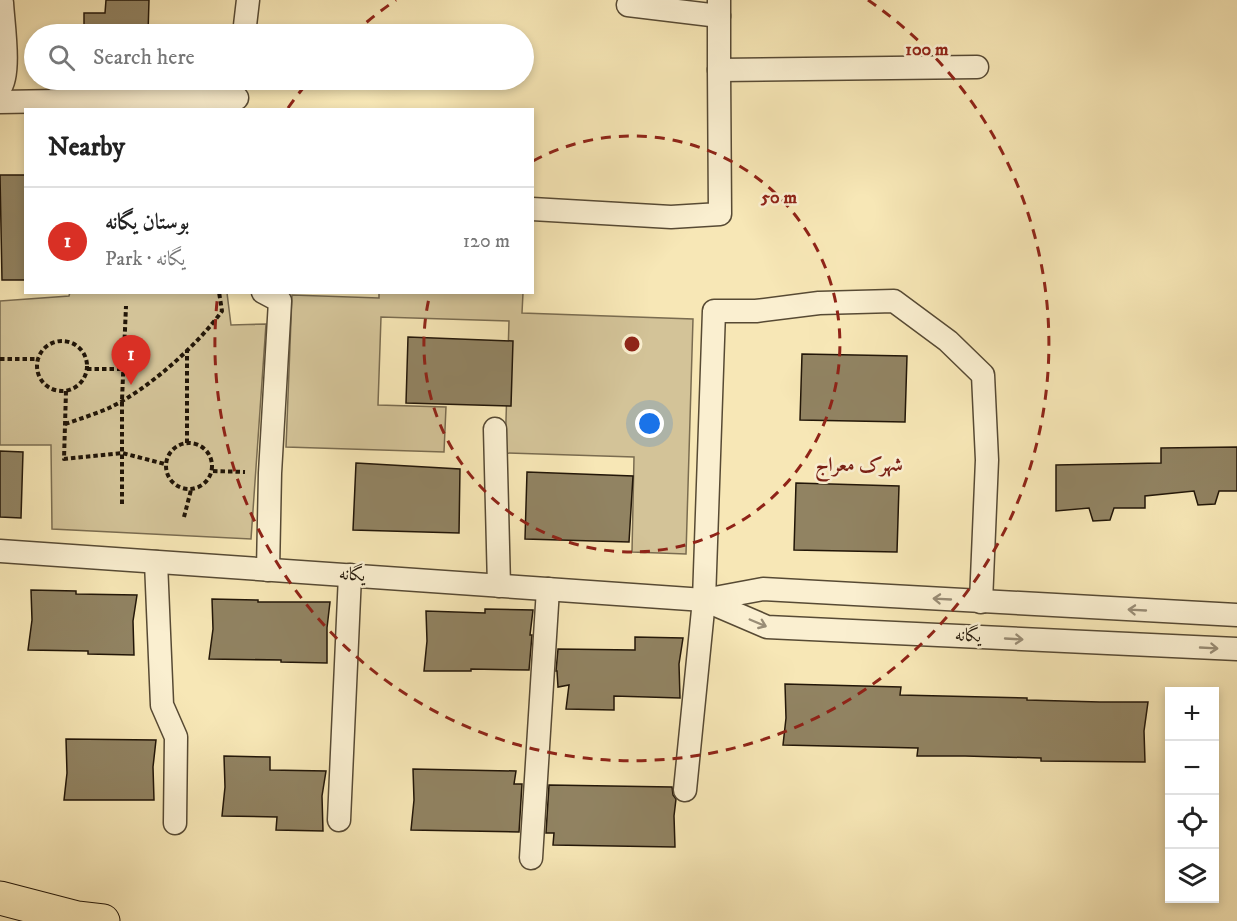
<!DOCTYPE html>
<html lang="en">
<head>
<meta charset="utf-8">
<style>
	:root { --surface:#fff; --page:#f2f2f2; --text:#222; --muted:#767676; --line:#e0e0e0; --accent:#d93025 }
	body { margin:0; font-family:"IM FELL DW Pica",Amiri,serif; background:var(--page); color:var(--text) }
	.controls { position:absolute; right:18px; bottom:18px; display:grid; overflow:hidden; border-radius:0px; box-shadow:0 3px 9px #0003 }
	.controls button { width:54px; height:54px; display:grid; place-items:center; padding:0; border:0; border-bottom:2px solid var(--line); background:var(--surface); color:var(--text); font:30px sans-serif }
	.you { position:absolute; left:650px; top:424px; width:21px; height:21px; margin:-15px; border:4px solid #fff; border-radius:50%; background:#1a73e8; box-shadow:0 0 0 9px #1a73e833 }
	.badge { display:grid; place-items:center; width:39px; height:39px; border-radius:50%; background:var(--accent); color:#fff; font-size:20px; font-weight:700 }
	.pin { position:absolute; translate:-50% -50px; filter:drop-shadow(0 2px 3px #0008) }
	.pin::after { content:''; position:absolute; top:32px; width:21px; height:18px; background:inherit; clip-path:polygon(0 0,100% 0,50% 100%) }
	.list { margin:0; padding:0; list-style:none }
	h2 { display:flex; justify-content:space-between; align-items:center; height:78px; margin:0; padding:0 24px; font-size:26px }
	h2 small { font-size:20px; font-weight:400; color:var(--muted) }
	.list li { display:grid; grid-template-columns:39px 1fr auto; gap:18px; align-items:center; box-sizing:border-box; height:108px; padding:0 24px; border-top:2px solid var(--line) }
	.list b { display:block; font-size:22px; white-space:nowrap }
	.list p { margin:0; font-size:20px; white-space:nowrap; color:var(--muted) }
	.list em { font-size:20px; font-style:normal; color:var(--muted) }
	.icon { flex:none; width:33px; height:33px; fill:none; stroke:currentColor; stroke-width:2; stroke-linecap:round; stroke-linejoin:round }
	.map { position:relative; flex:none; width:1237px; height:921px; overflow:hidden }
	.search { position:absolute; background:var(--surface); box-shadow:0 3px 9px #0003; left:24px; top:24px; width:510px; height:66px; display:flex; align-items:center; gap:15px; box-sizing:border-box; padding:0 21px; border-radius:33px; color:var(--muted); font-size:22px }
	.panel { position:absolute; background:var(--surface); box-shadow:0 3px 9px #0003; left:24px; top:108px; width:510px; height:186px; border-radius:0px }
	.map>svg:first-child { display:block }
	.green { fill:#d3c398; stroke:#7a6c50; stroke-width:1.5 }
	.building { fill:#918362; stroke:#221608; stroke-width:1.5 }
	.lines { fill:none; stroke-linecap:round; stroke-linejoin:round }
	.minor-casing { stroke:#574a34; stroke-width:25 }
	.trunk-casing { stroke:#221608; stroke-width:35 }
	.path { stroke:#221608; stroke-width:4; stroke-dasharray:4.5 3; stroke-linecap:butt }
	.minor { stroke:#faefd0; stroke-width:22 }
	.trunk { stroke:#f7e7b6; stroke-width:33 }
	.oneway { stroke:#998d76 }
	.ring { fill:none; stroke:#8f2418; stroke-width:3; stroke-dasharray:10 8 }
	.labels { text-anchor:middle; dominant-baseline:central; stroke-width:5; stroke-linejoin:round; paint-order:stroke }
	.street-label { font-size:18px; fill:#221608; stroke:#faefd0 }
	.neighbourhood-label { font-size:20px; font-weight:bold; fill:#7a1f14; stroke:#faefd0 }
	.centre { fill:#8f2418; stroke:#faefd0; stroke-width:3 }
	.ring-label { font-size:18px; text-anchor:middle; font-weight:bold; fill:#8f2418; stroke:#faefd0; stroke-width:5; stroke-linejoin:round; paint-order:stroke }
</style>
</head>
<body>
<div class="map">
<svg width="1237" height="921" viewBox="0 0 1237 921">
	<rect width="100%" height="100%" fill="#f7e7b6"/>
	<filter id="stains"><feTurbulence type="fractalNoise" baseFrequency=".00333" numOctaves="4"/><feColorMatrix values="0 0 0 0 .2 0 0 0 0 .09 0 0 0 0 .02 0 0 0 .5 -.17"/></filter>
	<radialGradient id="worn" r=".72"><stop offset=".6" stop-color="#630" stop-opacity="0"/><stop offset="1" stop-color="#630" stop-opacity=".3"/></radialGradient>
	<!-- green -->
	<g class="green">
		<polygon points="70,292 227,293 231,325 266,324 251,539 52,529 51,445 0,445 0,301 69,296"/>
		<polygon points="379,292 523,293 522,313 693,319 686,554 632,552 634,457 505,453 509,321 381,317 378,405 446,407 444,452 286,447 292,295 379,298"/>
	</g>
	<!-- building -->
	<g class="building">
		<polygon points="106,0 149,0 148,34 84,34 84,13 105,13"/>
		<polygon points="0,175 26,175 26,280 2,280"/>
		<polygon points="408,337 513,341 511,406 406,403"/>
		<polygon points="802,354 907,356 905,422 800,420"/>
		<polygon points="1237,447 1237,491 1219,491 1215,504 1198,505 1194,491 1145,496 1145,508 1114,508 1110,520 1093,521 1089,508 1056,511 1056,465 1161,463 1161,448"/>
		<polygon points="0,451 23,452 21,518 0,517"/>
		<polygon points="356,463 460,469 459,533 353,530"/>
		<polygon points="527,472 633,476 629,542 525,539"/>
		<polygon points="796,483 899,486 897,552 794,550"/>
		<polygon points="31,590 76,591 76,594 137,595 133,621 134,655 88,654 88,651 28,650 32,620"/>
		<polygon points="212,599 258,600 258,602 330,602 327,628 327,663 281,662 281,660 209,659 213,629"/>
		<polygon points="485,609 533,610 530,635 532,635 529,670 471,669 471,671 424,671 427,641 426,611 485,613"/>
		<polygon points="635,637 683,638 679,664 680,698 614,696 614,710 566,709 569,685 558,687 557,671 556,671 558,649 635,650"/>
		<polygon points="785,684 901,687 900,695 1027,698 1027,700 1100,702 1148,702 1144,731 1145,762 1041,761 1041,758 965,756 917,756 918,748 783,745 786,718"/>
		<polygon points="66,739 156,740 153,767 154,800 64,800 67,773"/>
		<polygon points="224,756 270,757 270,770 326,771 322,796 323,831 276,830 277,817 222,816 225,787"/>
		<polygon points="413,769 516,771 514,784 522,784 519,832 411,830 414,800"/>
		<polygon points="549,785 672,787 673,795 676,799 674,816 675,847 553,845 554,833 546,833"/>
	</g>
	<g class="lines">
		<!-- minor casing -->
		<g class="minor-casing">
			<g id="minor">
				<polyline points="628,5 719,16 719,0"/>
				<polyline points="719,16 719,70 977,67"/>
				<polyline points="244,34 248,0"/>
				<path d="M0 88C11 74 3 22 2 3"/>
				<polyline points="0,102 237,98"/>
				<polyline points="532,209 671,217 720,214 719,70"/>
				<polyline points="263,292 280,301 270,473 268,570"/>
				<polyline points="495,429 499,586"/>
				<polyline points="0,551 704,600 763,589 1237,615"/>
				<polyline points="156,562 162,705 176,737 175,823"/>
				<polyline points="704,600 767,627 1237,649"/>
				<polyline points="685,790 704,600 714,311 756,311 819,303 894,301 948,341 983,375 987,460 981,602"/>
				<polyline points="339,820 350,575"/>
				<polyline points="531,858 548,589"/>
			</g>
		</g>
		<!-- trunk casing -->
		<g class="trunk-casing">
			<polyline id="trunk" points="0,898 77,918 103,921"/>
		</g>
		<!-- path -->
		<g class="path">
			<circle cx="62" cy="366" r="25"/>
			<polyline points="0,359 39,359"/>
			<polyline points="87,369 123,369"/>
			<polyline points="66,391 64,459 122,453 165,464"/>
			<path d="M65 424C80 419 95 414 109 408 147 390 197 346 222 311L219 292"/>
			<circle cx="189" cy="466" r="23"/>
			<polyline points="187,443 187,351"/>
			<polyline points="213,471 245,472"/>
			<polyline points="122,504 122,400 126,306"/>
			<polyline points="184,517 191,490"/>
		</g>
		<!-- minor -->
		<use href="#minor" class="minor"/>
		<!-- trunk -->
		<use href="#trunk" class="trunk"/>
	</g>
	<!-- one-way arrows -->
	<defs><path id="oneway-shaft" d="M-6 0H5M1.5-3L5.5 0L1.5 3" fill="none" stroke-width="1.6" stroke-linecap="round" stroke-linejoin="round" transform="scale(1.5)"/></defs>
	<g class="oneway">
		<use href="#oneway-shaft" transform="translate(942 599) rotate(-177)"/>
		<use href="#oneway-shaft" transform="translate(1137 610) rotate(-177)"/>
		<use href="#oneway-shaft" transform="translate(758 623) rotate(23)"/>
		<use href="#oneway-shaft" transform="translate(1014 639) rotate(3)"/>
		<use href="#oneway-shaft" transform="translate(1209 648) rotate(3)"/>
	</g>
	<!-- distance rings -->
	<g class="ring">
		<path d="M533 161A208 208 0 1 1 430 294"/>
		<path d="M288 108A417 417 0 0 1 308 82M353 34A417 417 0 0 1 396 0M868 0A417 417 0 1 1 218 293"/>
	</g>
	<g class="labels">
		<!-- street labels -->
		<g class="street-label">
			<text transform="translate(352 575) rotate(4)">یگانه</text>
			<text transform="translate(968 636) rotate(3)">یگانه</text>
		</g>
		<!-- neighbourhood labels -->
		<g class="neighbourhood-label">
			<text x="859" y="465">شهرک معراج</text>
		</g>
	</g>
	<circle cx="632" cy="344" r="9" class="centre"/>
	<g class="ring-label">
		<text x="927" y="55">100 m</text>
		<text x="779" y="203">50 m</text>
	</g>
	<rect width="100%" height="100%" filter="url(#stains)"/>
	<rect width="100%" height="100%" fill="url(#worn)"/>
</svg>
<div class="controls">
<button>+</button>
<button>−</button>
<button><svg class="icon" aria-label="locate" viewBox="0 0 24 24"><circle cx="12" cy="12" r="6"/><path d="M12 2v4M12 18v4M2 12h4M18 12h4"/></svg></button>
<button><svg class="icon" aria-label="layers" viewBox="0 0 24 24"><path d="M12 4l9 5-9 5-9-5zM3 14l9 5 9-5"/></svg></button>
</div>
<div class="you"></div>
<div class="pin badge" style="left:131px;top:385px">1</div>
<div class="search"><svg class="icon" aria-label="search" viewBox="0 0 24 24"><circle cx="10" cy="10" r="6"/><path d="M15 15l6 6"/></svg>Search here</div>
<section class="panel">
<h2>Nearby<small></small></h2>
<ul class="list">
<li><span class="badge">1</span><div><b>بوستان یگانه</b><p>Park · یگانه</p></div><em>120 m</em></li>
</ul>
</section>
</div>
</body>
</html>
